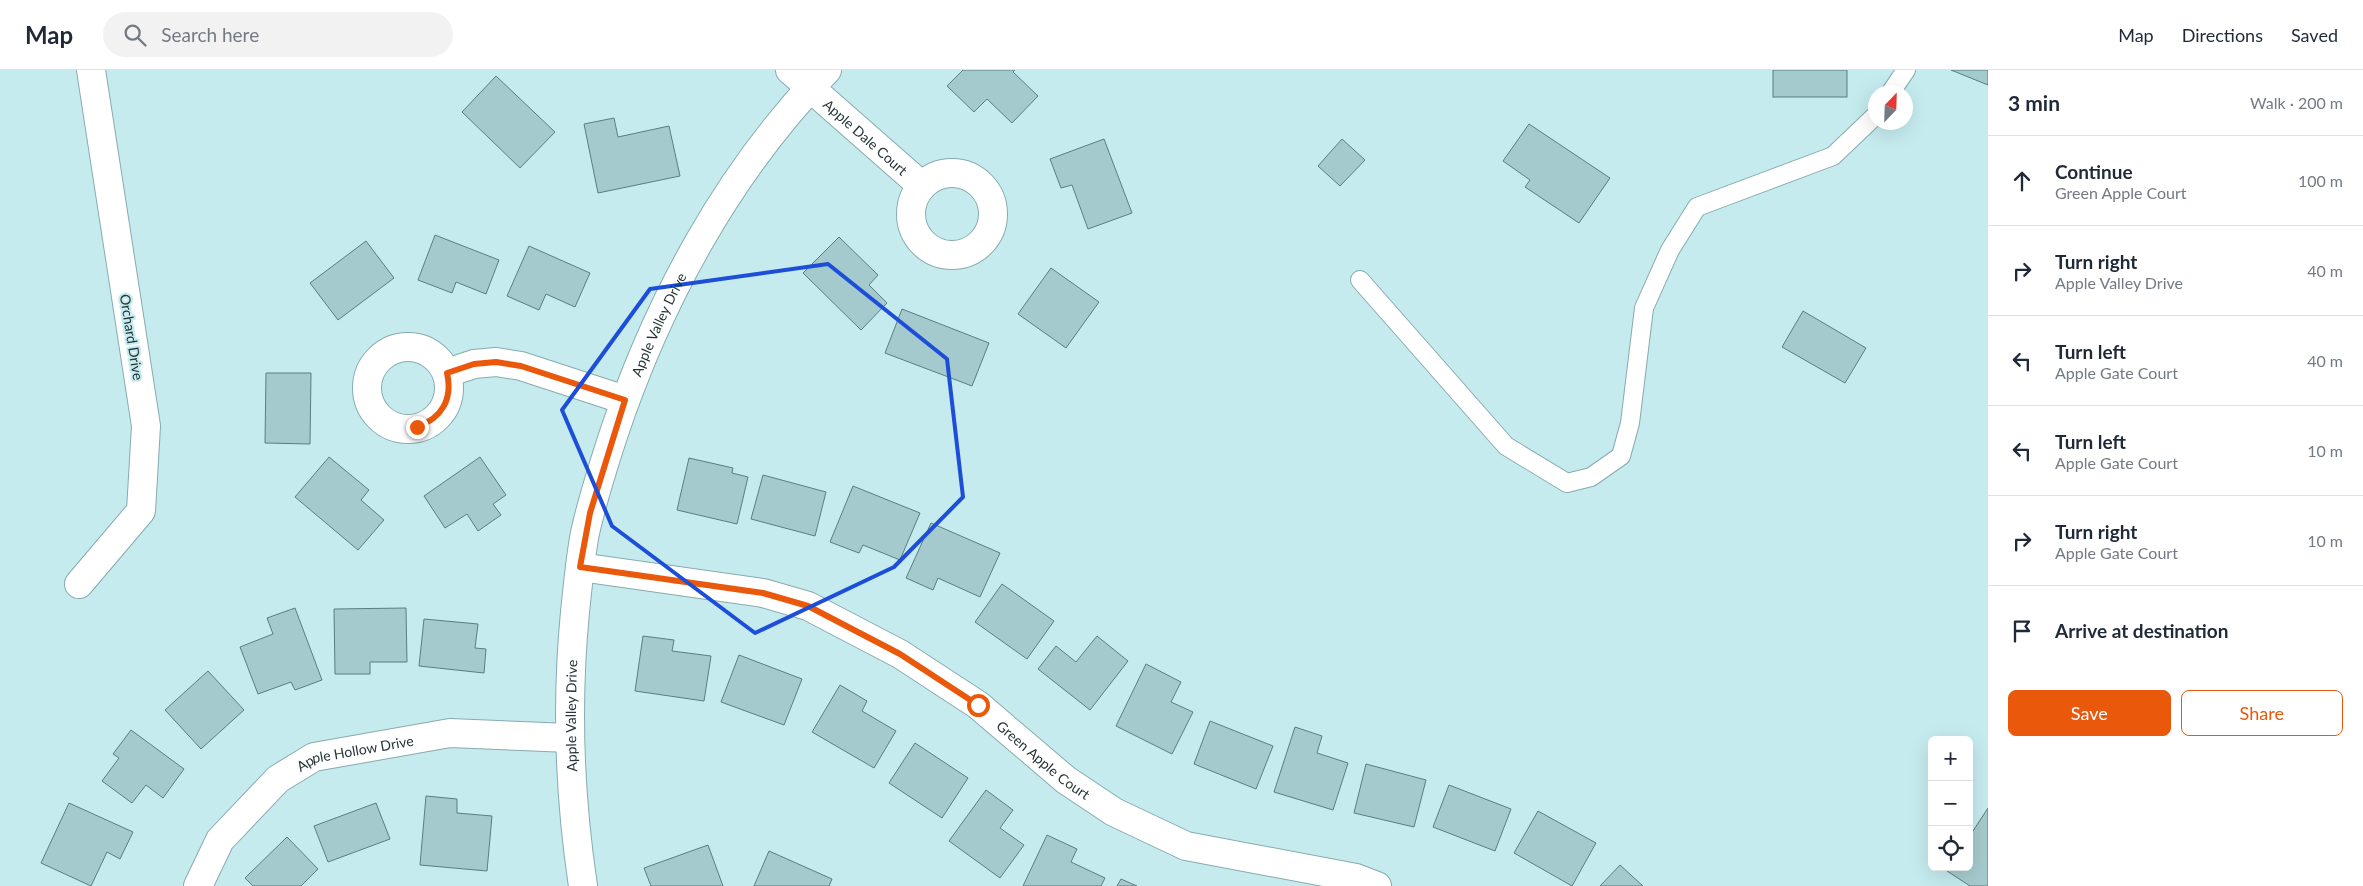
<!DOCTYPE html>
<html lang="en">
<head>
<meta charset="utf-8">
<style>
	:root { --surface:#fff; --page:#f2f2f3; --text:#1f2937; --muted:#747a83; --line:#e0e1e3; --accent:#ea580c }
	body { margin:0; font-family:Lato,sans-serif; background:var(--page); color:var(--text) }
	.controls { position:absolute; right:15px; bottom:15px; display:grid; overflow:hidden; border-radius:8px; box-shadow:0 5px 20px #0002 }
	.controls button { width:45px; height:45px; display:grid; place-items:center; padding:0; border:0; border-bottom:1px solid var(--line); background:var(--surface); color:var(--text); font:25px sans-serif }
	.compass { position:absolute; left:1868px; top:15px; width:45px; height:45px; border-radius:50%; background:var(--surface); box-shadow:0 5px 20px #0002; rotate:23deg }
	.stop { position:absolute; width:15px; height:15px; margin:-11px; border:4px solid #ea580c; border-radius:50%; background:#fff }
	.stop.end { background:#ea580c; border-color:#fff; box-shadow:0 1px 5px #0008 }
	.list { margin:0; padding:0; list-style:none }
	h2 { display:flex; justify-content:space-between; align-items:center; height:65px; margin:0; padding:0 20px; font-size:21px }
	h2 small { font-size:16px; font-weight:400; color:var(--muted) }
	.list li { display:grid; grid-template-columns:32px 1fr auto; gap:15px; align-items:center; box-sizing:border-box; height:90px; padding:0 20px; border-top:1px solid var(--line) }
	.list b { display:block; font-size:19px; white-space:nowrap }
	.list p { margin:0; font-size:16px; white-space:nowrap; color:var(--muted) }
	.list em { font-size:16px; font-style:normal; color:var(--muted) }
	.actions { display:flex; gap:10px; padding:15px 20px }
	.actions a { flex:1; padding:11px 0; border:1px solid var(--accent); border-radius:8px; text-align:center; font-size:18px; color:var(--accent) }
	.actions .main { background:var(--accent); color:#fff }
	.icon { flex:none; width:28px; height:28px; fill:none; stroke:currentColor; stroke-width:2; stroke-linecap:round; stroke-linejoin:round }
	.map { position:relative; flex:none; width:1988px; height:816px; overflow:hidden }
	header { display:flex; align-items:center; gap:30px; box-sizing:border-box; height:70px; padding:0 25px; background:var(--surface); border-bottom:1px solid var(--line) }
	header strong { font-size:24px }
	nav { display:flex; gap:28px; margin-inline-start:auto; font-size:18px }
	.search { width:350px; height:45px; background:var(--page); display:flex; align-items:center; gap:12px; box-sizing:border-box; padding:0 18px; border-radius:28px; color:var(--muted); font-size:19px }
	main { display:flex }
	aside { flex:1; background:var(--surface) }
	.map>svg:first-child { display:block }
	.building { fill:#a5cacd; stroke:#5b7d80 }
	.lines { fill:none; stroke-linecap:round; stroke-linejoin:round }
	.service-casing { stroke:#87abae; stroke-width:20 }
	.minor-casing { stroke:#87abae; stroke-width:30 }
	.service { stroke:#fff; stroke-width:18 }
	.minor { stroke:#fff; stroke-width:28 }
	.route { stroke:#ea580c; stroke-width:6 }
	.marked { fill:none; stroke:#1d4ed8; stroke-width:4; stroke-linejoin:round }
	.labels { text-anchor:middle; dominant-baseline:central; stroke-width:4.5; stroke-linejoin:round; paint-order:stroke }
	.street-label { font-size:14px; fill:#253435; stroke:#c5ebef }
</style>
</head>
<body>
<header>
<strong>Map</strong>
<div class="search"><svg class="icon" aria-label="search" viewBox="0 0 24 24"><circle cx="10" cy="10" r="6"/><path d="M15 15l6 6"/></svg>Search here</div>
<nav><a>Map</a><a>Directions</a><a>Saved</a></nav>
</header>
<main>
<div class="map">
<svg width="1988" height="816" viewBox="0 0 1988 816">
	<rect width="100%" height="100%" fill="#c5ebef"/>
	<!-- building -->
	<g class="building">
		<polygon points="963,0 1015,0 1013,2 1038,26 1012,53 987,29 974,42 947,16"/>
		<rect x="1773" y="0" width="74" height="27"/>
		<polygon points="1951,0 1988,0 1988,15"/>
		<polygon points="496,6 555,62 520,98 462,42"/>
		<polygon points="614,48 618,67 669,56 680,106 598,123 584,54"/>
		<polygon points="1529,54 1610,108 1579,153 1525,117 1530,110 1503,91"/>
		<polygon points="1104,69 1132,143 1088,159 1072,115 1061,118 1050,89"/>
		<polygon points="1342,69 1365,90 1340,116 1318,96"/>
		<polygon points="435,165 499,190 486,224 456,212 452,223 418,210"/>
		<polygon points="839,167 878,205 869,215 887,233 861,260 803,203"/>
		<polygon points="366,171 394,208 338,250 310,213"/>
		<polygon points="529,176 590,203 575,237 546,224 539,240 507,226"/>
		<polygon points="1051,198 1099,232 1066,278 1018,244"/>
		<polygon points="902,239 989,273 972,316 885,283"/>
		<polygon points="1803,241 1866,278 1845,313 1782,277"/>
		<polygon points="266,303 311,303 310,374 265,373"/>
		<polygon points="329,387 369,420 361,430 384,450 358,480 295,427"/>
		<polygon points="480,387 506,425 493,434 501,445 478,461 467,444 445,458 424,426"/>
		<polygon points="689,388 733,398 732,403 748,407 737,454 677,440"/>
		<polygon points="763,405 826,422 815,466 751,449"/>
		<polygon points="853,416 920,443 900,490 863,475 859,483 830,472"/>
		<polygon points="931,453 1000,483 980,527 938,508 933,520 906,508"/>
		<polygon points="1002,514 1054,551 1027,589 975,552"/>
		<polygon points="295,538 322,610 295,620 291,612 258,624 240,577 273,564 267,548"/>
		<polygon points="406,538 407,592 370,592 370,604 335,604 334,539"/>
		<polygon points="424,549 478,554 475,578 486,579 484,603 419,596"/>
		<polygon points="643,566 674,570 672,581 711,586 704,631 635,621"/>
		<polygon points="1097,566 1128,591 1090,640 1038,599 1056,576 1076,592"/>
		<polygon points="739,585 802,609 784,655 721,632"/>
		<polygon points="1146,594 1181,612 1171,632 1193,642 1172,684 1116,656"/>
		<polygon points="208,601 244,640 201,679 165,640"/>
		<polygon points="840,615 867,631 862,641 896,661 874,698 812,662"/>
		<polygon points="1210,651 1273,676 1256,719 1194,694"/>
		<polygon points="1295,657 1322,666 1317,683 1348,693 1333,740 1274,722"/>
		<polygon points="131,660 184,699 163,728 146,715 132,733 102,711 119,688 113,684"/>
		<polygon points="915,673 968,708 942,748 889,713"/>
		<polygon points="1366,694 1426,710 1414,757 1354,743"/>
		<polygon points="1449,715 1511,739 1495,781 1433,757"/>
		<polygon points="986,720 1013,740 1000,758 1024,775 1000,808 949,771"/>
		<polygon points="426,726 457,729 457,743 492,746 487,801 420,795"/>
		<polygon points="69,733 133,762 120,789 107,782 91,816 41,793"/>
		<polygon points="376,733 390,769 328,792 314,756"/>
		<polygon points="1988,738 1988,816 1970,816 1947,801 1949,797 1969,797 1969,767"/>
		<polygon points="1538,741 1596,773 1572,816 1514,783"/>
		<polygon points="1047,765 1077,779 1071,792 1105,808 1101,816 1023,816"/>
		<polygon points="287,767 318,799 301,816 253,816 245,808"/>
		<polygon points="708,775 723,816 651,816 644,798"/>
		<polygon points="769,781 832,809 829,816 754,816"/>
		<polygon points="1620,795 1643,816 1600,816"/>
		<polygon points="1121,809 1137,816 1117,816"/>
	</g>
	<g class="lines">
		<!-- service casing -->
		<g class="service-casing">
			<g id="service">
				<polyline points="1891,22 1906,0"/>
				<polyline points="1360,210 1506,376 1567,413 1591,407 1621,386 1630,353 1644,238 1670,180 1697,137 1833,86 1876,45"/>
			</g>
		</g>
		<!-- minor casing -->
		<g class="minor-casing">
			<g id="minor">
				<path id="s1" d="M790 0 922 116"/>
				<circle cx="952" cy="144" r="41"/>
				<circle cx="408" cy="318" r="41"/>
				<polyline points="447,303 474,294 496,292 521,296 625,330"/>
				<path id="s2" d="M580 497 763 523 808 536 900 584 978 635 1066 710 1114 742 1186 776 1356 808 1377 816"/>
				<polyline points="79,514 141,441 146,356 91,0"/>
				<path id="s3" d="M198 816 220 770 278 709 314 687 450 663 569 668"/>
				<path id="s4" d="M583 816C569 723 566 635 575 542 578 515 580 489 585 463 592 431 602 400 612 369 657 233 727 103 827 0"/>
			</g>
		</g>
		<!-- service -->
		<use href="#service" class="service"/>
		<!-- minor -->
		<use href="#minor" class="minor"/>
	</g>
	<g class="lines">
		<!-- route -->
		<path class="route" d="M417 357C442 348 453 329 447 303L474 294 496 292 521 296 625 330 590 443 580 497 763 523 808 536 900 584 978 635"/>
	</g>
	<!-- marked area -->
	<path class="marked" d="M828 194 947 289 963 427 894 497 755 563 612 456 562 340 650 219Z"/>
	<g class="labels">
		<!-- street labels -->
		<g class="street-label">
			<text stroke="none"><textPath href="#s1" startOffset="101">Apple Dale Court</textPath></text>
			<text stroke="none"><textPath href="#s4" startOffset="576">Apple Valley Drive</textPath></text>
			<text transform="translate(132 267) rotate(81)">Orchard Drive</text>
			<text stroke="none"><textPath href="#s4" startOffset="171">Apple Valley Drive</textPath></text>
			<text stroke="none"><textPath href="#s3" startOffset="218">Apple Hollow Drive</textPath></text>
			<text stroke="none"><textPath href="#s2" startOffset="514">Green Apple Court</textPath></text>
		</g>
	</g>
</svg>
<div class="controls">
<button>+</button>
<button>−</button>
<button><svg class="icon" aria-label="locate" viewBox="0 0 24 24"><circle cx="12" cy="12" r="6"/><path d="M12 2v4M12 18v4M2 12h4M18 12h4"/></svg></button>
</div>
<svg class="compass" viewBox="-18 -18 36 36"><path d="M0-13l5 13h-10z" fill="#e53935"/><path d="M0 13l5-13h-10z" fill="#747a83"/></svg>
<div class="stop" style="left:978px;top:635px"></div>
<div class="stop end" style="left:417px;top:357px"></div>
</div>
<aside>
<h2>3 min<small>Walk · 200 m</small></h2>
<ul class="list">
<li><svg class="icon" aria-label="ahead" viewBox="0 0 24 24"><path d="M12 20V5M6 11l6-6 6 6"/></svg><div><b>Continue</b><p>Green Apple Court</p></div><em>100 m</em></li>
<li><svg class="icon" aria-label="right" viewBox="0 0 24 24"><path d="M7 20v-9h11M14 6l5 5-5 5"/></svg><div><b>Turn right</b><p>Apple Valley Drive</p></div><em>40 m</em></li>
<li><svg class="icon" aria-label="left" viewBox="0 0 24 24"><path d="M17 20v-9H6M10 6l-5 5 5 5"/></svg><div><b>Turn left</b><p>Apple Gate Court</p></div><em>40 m</em></li>
<li><svg class="icon" aria-label="left" viewBox="0 0 24 24"><path d="M17 20v-9H6M10 6l-5 5 5 5"/></svg><div><b>Turn left</b><p>Apple Gate Court</p></div><em>10 m</em></li>
<li><svg class="icon" aria-label="right" viewBox="0 0 24 24"><path d="M7 20v-9h11M14 6l5 5-5 5"/></svg><div><b>Turn right</b><p>Apple Gate Court</p></div><em>10 m</em></li>
<li><svg class="icon" aria-label="arrive" viewBox="0 0 24 24"><path d="M6 21V4h12l-3 4 3 4H6"/></svg><div><b>Arrive at destination</b></div></li>
</ul>
<div class="actions"><a class="main">Save</a><a>Share</a></div>
</aside>
</main>
</body>
</html>
